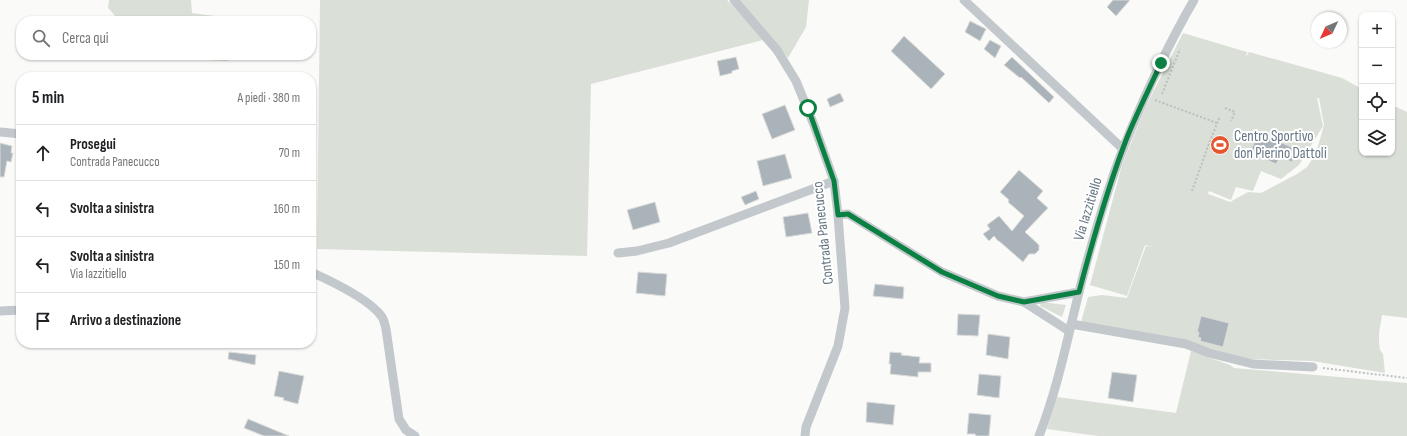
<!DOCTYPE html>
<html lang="it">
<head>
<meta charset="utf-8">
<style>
	:root { --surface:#fff; --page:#f6f6f6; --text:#202124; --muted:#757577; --line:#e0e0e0 }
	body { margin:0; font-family:"Sofia Sans Condensed",sans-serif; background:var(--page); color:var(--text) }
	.controls { position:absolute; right:12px; top:12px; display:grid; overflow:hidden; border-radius:8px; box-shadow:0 1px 3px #0004 }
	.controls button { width:36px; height:36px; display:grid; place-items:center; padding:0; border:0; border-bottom:1px solid var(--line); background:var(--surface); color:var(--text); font:20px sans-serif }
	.compass { position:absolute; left:1311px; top:12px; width:36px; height:36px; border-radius:50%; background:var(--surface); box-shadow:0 1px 3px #0004; rotate:226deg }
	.stop { position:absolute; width:12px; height:12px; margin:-9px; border:3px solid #0b8043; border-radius:50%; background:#fff }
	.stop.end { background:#0b8043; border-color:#fff; box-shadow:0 1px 4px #0008 }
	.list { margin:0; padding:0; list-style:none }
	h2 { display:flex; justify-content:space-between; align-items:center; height:52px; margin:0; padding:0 16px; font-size:17px }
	h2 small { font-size:13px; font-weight:400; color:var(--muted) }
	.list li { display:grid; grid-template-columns:26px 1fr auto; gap:12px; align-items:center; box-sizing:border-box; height:56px; padding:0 16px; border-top:1px solid var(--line) }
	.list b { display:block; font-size:15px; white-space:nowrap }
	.list p { margin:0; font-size:13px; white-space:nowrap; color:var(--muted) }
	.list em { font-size:13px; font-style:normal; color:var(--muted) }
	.icon { flex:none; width:22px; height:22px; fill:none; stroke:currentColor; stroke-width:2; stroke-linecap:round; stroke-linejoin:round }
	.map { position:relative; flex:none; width:1407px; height:436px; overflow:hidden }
	.search { position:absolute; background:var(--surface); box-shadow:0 1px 3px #0004; left:16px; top:16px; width:300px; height:44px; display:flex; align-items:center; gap:10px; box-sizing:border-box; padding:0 14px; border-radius:16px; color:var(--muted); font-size:15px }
	.panel { position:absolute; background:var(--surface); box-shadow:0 1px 3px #0004; left:16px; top:72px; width:300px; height:276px; border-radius:16px }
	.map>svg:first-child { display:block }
	.green { fill:#dadfd7; fill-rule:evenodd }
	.building { fill:#aab3b9; stroke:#dcdcda }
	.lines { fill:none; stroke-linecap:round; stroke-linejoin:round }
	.path { stroke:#bbbfc2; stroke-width:2; stroke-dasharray:2 2; stroke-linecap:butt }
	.street { stroke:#c3c8cc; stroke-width:9 }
	.route { stroke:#0b8043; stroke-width:5 }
	.labels { text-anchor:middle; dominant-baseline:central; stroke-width:4; stroke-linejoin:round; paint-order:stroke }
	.poi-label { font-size:15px; fill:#657683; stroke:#fff; text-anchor:start }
	.street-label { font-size:15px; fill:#657683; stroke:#fff }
</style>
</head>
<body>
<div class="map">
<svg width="1407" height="436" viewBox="0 0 1407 436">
	<rect width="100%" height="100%" fill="#fafaf8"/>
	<!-- green -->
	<g class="green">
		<polygon points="109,0 191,0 192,13 252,21 120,21 108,8"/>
		<polygon points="320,0 727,0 746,19 763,40 591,84 587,256 317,249"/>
		<polygon points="738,0 809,0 806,27 788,58"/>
		<path d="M1183 33 1247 52 1246 57 1249 52 1342 78 1362 89V153H1392V105L1407 112V318L1382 315 1379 333V342L1380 350 1383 354 1385 373 1312 361 1249 359 1081 322 1088 297 1102 295 1127 298 1146 246 1153 247 1145 245 1127 296 1090 285 1122 165 1145 108ZM1317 98H1319L1324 125 1317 150 1313 158 1307 167 1297 174 1261 193 1248 192 1230 202 1208 194 1209 191 1231 200 1236 187 1253 191 1261 171 1281 179 1299 165 1323 126Z"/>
		<polygon points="166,55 232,55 227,61 172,58"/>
		<polygon points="1041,302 1066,305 1062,317 1040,306"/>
		<polygon points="1191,351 1230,365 1234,368 1407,383 1407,436 1098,436 1047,429 1057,397 1176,413"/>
	</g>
	<!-- building -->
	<g class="building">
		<polygon points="1113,0 1130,0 1116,16 1107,7"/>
		<polygon points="970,21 986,29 980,41 965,32"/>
		<polygon points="904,36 945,74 931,89 891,51"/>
		<polygon points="990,40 1001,46 995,58 984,49"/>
		<polygon points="736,57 739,69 732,71 732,73 720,76 717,61"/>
		<polygon points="1012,57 1054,97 1049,103 1021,77 1020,78 1004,65"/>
		<polygon points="840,93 844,101 830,107 827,99"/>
		<polygon points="785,105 795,130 772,139 762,114"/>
		<polygon points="1259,133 1298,150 1292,162 1280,157 1276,164 1250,152"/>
		<polygon points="0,143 12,146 11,153 13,153 11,162 7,161 4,177 0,177"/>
		<polygon points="785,154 792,178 763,186 757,161"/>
		<polygon points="1019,170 1043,191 1037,198 1048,208 1025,232 1039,245 1039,250 1035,254 1029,254 1023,262 999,241 998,241 994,236 989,241 983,234 990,229 987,225 999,216 1012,231 1024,216 1008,202 1009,200 1000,192"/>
		<polygon points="756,191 759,199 745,205 741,197"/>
		<polygon points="655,202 660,222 633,230 627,210"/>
		<polygon points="808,213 812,233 786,237 783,217"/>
		<polygon points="638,272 667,274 665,296 636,293"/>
		<polygon points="875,284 904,287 903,299 873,296"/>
		<polygon points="958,314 980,315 978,336 957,335"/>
		<polygon points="1201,316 1229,323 1223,347 1200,341 1201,338 1198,337 1199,332 1197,332"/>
		<polygon points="988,334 1010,337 1008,359 986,355"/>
		<polygon points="229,352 256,355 255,365 228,359"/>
		<polygon points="890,352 902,353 901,355 920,357 919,363 931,363 931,372 918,372 918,377 890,374 891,364 889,364"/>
		<polygon points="279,371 304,376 298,404 283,400 284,398 274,396"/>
		<polygon points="1112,372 1137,375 1133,402 1108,398"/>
		<polygon points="979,374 1001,376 999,398 977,395"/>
		<polygon points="867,402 895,405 893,425 866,422"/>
		<polygon points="969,413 991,415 989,436 976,436 975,434 967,434"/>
		<polygon points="248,419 289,436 264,436 244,428"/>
	</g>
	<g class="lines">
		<!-- path -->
		<g class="path">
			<polyline points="1162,94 1180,49"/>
			<polyline points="1155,100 1217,123"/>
			<polyline points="1225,108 1235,112 1231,121"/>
			<polyline points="1192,191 1208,146 1220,116"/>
			<polyline points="1323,368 1407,378"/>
		</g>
		<!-- street -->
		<g class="street">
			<polyline points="734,0 777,50 796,81 814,125 834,181 838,215 845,308 838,346 806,427 805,436"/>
			<polyline points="964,0 1123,149"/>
			<polyline points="0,132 21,134"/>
			<polyline points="838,215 848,214 942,272 998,296 1024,302 1079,292"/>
			<polyline points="618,253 637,251 669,243 834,181"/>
			<path d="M311 272C331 281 370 299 382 317 384 320 385 325 386 329L399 419 406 430 415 436"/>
			<polyline points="1024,302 1069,331"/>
			<polyline points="0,311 21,310"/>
			<polyline points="1071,324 1186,344 1209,353 1253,364 1313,367"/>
			<path d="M1039 436C1061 380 1071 319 1087 261 1099 218 1112 174 1129 134 1148 88 1169 43 1194 0"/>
		</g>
	</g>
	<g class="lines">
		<!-- route -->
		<path class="route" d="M808 108 834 181 838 215 848 214 942 272 998 296 1024 302 1079 292C1093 239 1108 186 1128 135 1138 111 1150 87 1161 63"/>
	</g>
	<!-- icons -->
	<defs>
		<g id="stadium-disc" transform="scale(1)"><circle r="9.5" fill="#e4572e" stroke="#fff"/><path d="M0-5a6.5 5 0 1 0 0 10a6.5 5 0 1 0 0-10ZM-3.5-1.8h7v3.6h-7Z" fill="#fff"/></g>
	</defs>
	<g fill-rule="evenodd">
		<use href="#stadium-disc" x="1220" y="145"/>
	</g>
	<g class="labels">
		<!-- poi labels -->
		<g class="poi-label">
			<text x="1234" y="136">Centro Sportivo<tspan x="1234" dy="17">don Pierino Dattoli</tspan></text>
		</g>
		<!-- street labels -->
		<g class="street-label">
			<text transform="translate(1088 209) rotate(-73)">Via Iazzitiello</text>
			<text transform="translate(823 233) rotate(-96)">Contrada Panecucco</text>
		</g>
	</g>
</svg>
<div class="controls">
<button>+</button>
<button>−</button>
<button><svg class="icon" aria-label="locate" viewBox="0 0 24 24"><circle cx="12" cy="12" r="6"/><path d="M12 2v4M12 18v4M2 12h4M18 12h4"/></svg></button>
<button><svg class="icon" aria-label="layers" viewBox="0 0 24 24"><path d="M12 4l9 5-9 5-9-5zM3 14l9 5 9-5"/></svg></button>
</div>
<svg class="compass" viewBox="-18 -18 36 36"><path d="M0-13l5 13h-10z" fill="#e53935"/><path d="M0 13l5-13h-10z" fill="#757577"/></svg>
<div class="stop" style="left:808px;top:108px"></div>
<div class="stop end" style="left:1161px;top:63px"></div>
<div class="search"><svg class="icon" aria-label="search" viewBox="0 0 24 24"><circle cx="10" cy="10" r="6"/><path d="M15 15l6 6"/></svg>Cerca qui</div>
<section class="panel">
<h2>5 min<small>A piedi · 380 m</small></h2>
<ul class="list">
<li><svg class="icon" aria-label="ahead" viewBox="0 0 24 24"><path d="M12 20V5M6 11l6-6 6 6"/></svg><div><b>Prosegui</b><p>Contrada Panecucco</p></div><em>70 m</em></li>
<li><svg class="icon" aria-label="left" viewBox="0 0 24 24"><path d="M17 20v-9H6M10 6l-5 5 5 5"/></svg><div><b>Svolta a sinistra</b></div><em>160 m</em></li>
<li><svg class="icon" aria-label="left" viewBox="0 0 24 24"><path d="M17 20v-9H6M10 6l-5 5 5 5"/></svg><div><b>Svolta a sinistra</b><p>Via Iazzitiello</p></div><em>150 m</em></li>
<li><svg class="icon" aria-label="arrive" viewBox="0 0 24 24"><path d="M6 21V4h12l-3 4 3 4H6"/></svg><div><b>Arrivo a destinazione</b></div></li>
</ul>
</section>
</div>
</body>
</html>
